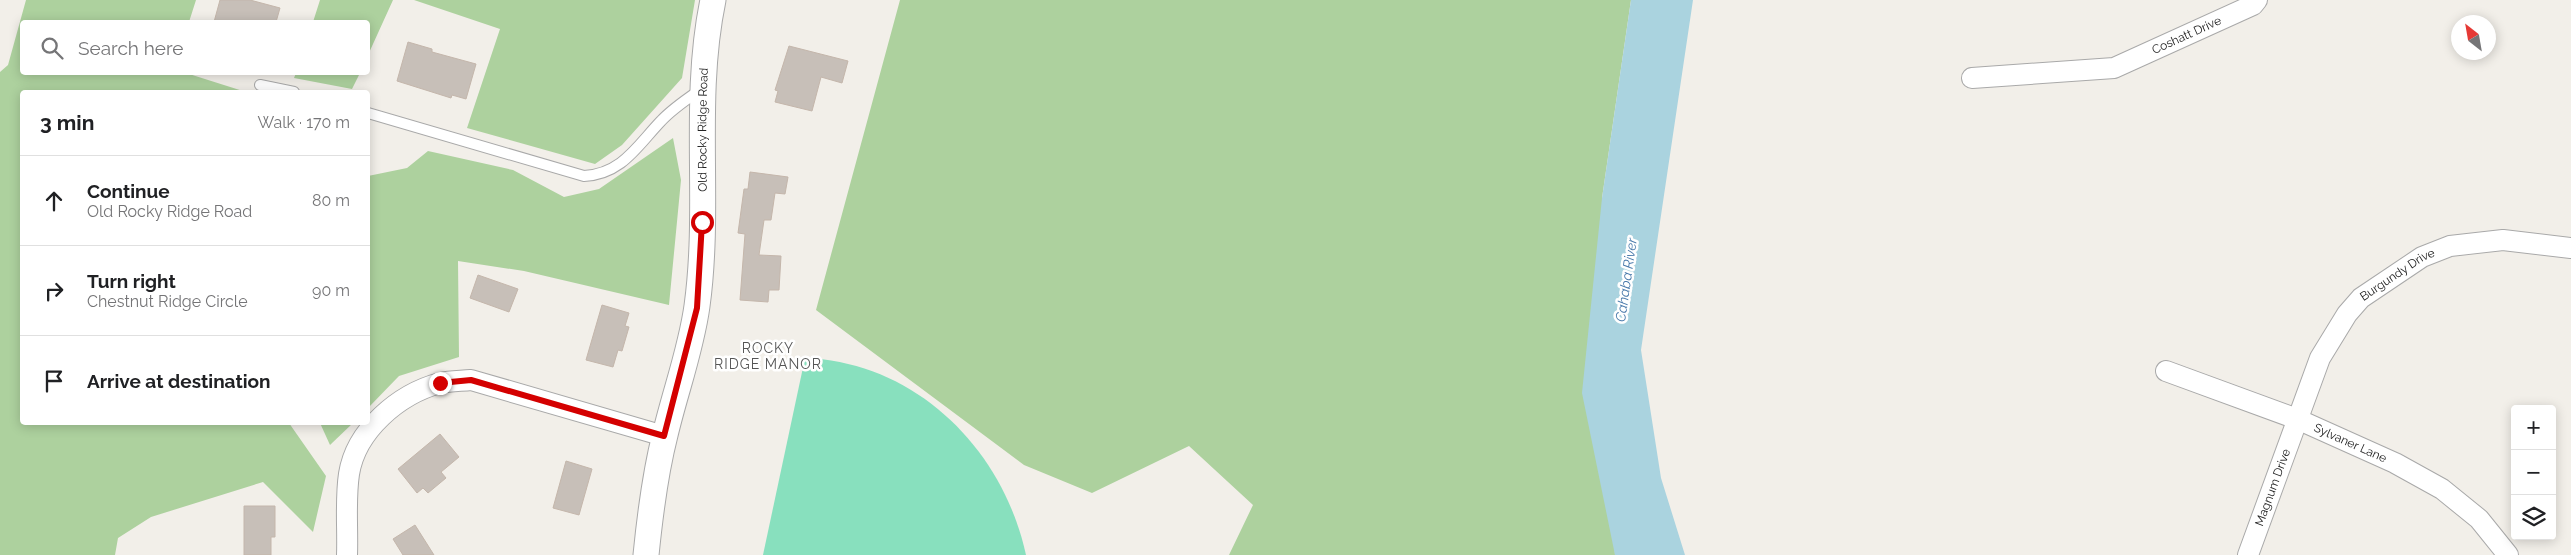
<!DOCTYPE html>
<html lang="en">
<head>
<meta charset="utf-8">
<style>
	:root { --surface:#fff; --page:#f2f2f2; --text:#202124; --muted:#757577; --line:#e0e0e0 }
	body { margin:0; font-family:Raleway,sans-serif; background:var(--page); color:var(--text) }
	.controls { position:absolute; right:15px; bottom:15px; display:grid; overflow:hidden; border-radius:5px; box-shadow:0 2px 12px #0003 }
	.controls button { width:45px; height:45px; display:grid; place-items:center; padding:0; border:0; border-bottom:1px solid var(--line); background:var(--surface); color:var(--text); font:25px sans-serif }
	.compass { position:absolute; left:2451px; top:15px; width:45px; height:45px; border-radius:50%; background:var(--surface); box-shadow:0 2px 12px #0003; rotate:329deg }
	.stop { position:absolute; width:15px; height:15px; margin:-11px; border:4px solid #d40000; border-radius:50%; background:#fff }
	.stop.end { background:#d40000; border-color:#fff; box-shadow:0 1px 5px #0008 }
	.list { margin:0; padding:0; list-style:none }
	h2 { display:flex; justify-content:space-between; align-items:center; height:65px; margin:0; padding:0 20px; font-size:21px }
	h2 small { font-size:16px; font-weight:400; color:var(--muted) }
	.list li { display:grid; grid-template-columns:32px 1fr auto; gap:15px; align-items:center; box-sizing:border-box; height:90px; padding:0 20px; border-top:1px solid var(--line) }
	.list b { display:block; font-size:19px; white-space:nowrap }
	.list p { margin:0; font-size:16px; white-space:nowrap; color:var(--muted) }
	.list em { font-size:16px; font-style:normal; color:var(--muted) }
	.icon { flex:none; width:28px; height:28px; fill:none; stroke:currentColor; stroke-width:2; stroke-linecap:round; stroke-linejoin:round }
	.map { position:relative; flex:none; width:2571px; height:555px; overflow:hidden }
	.search { position:absolute; background:var(--surface); box-shadow:0 2px 12px #0003; left:20px; top:20px; width:350px; height:55px; display:flex; align-items:center; gap:12px; box-sizing:border-box; padding:0 18px; border-radius:5px; color:var(--muted); font-size:19px }
	.panel { position:absolute; background:var(--surface); box-shadow:0 2px 12px #0003; left:20px; top:90px; width:350px; height:335px; border-radius:5px }
	.map>svg:first-child { display:block }
	.forest { fill:#add19e }
	.pitch { fill:#88e0be }
	.water { fill:#aad3df }
	.building { fill:#c7bfb8; stroke:#c4b6ab }
	.lines { fill:none; stroke-linecap:round; stroke-linejoin:round }
	.service-casing { stroke:#a9a9a9; stroke-width:12 }
	.minor-casing { stroke:#a9a9a9; stroke-width:22 }
	.tertiary-casing { stroke:#a9a9a9; stroke-width:27 }
	.service { stroke:#fff; stroke-width:10 }
	.minor { stroke:#fff; stroke-width:20 }
	.tertiary { stroke:#fff; stroke-width:25 }
	.route { stroke:#d40000; stroke-width:6 }
	.labels { text-anchor:middle; dominant-baseline:central; stroke-width:5; stroke-linejoin:round; paint-order:stroke }
	.street-label { font-size:12px; fill:#222; stroke:#fff }
	.water-label { font-size:14px; font-style:italic; fill:#4a7aab; stroke:#fff }
	.neighbourhood-label { font-size:14px; letter-spacing:1px; fill:#555; stroke:#fff }
</style>
</head>
<body>
<div class="map">
<svg width="2571" height="555" viewBox="0 0 2571 555">
	<rect width="100%" height="100%" fill="#f2efe9"/>
	<!-- forest -->
	<g class="forest">
		<polygon points="26,0 196,0 189,22 22,22 22,72 186,73 246,92 22,92 22,422 289,423 326,476 313,532 263,482 151,517 118,538 115,555 0,555 0,72 8,65"/>
		<polygon points="320,0 393,0 368,55 368,22 313,22"/>
		<polygon points="414,0 695,0 682,78 622,145 595,164 467,128 500,29"/>
		<polygon points="900,0 1631,0 1602,198 1615,555 1229,555 1253,505 1189,446 1092,493 1024,465 816,310"/>
		<polygon points="296,73 296,72 360,73 352,89 294,78"/>
		<polygon points="673,138 681,180 669,305 524,271 458,261 459,357 399,376 368,408 368,176 407,168 428,151 513,170 564,197 599,189"/>
		<polygon points="320,423 353,423 330,445"/>
	</g>
	<!-- pitch -->
	<path class="pitch" d="M805 358C916 362 1003 449 1026 555H763Z"/>
	<!-- water -->
	<polygon class="water" points="1631,0 1693,0 1641,350 1661,478 1685,555 1615,555 1582,393 1602,198"/>
	<!-- building -->
	<g class="building">
		<polygon points="220,0 250,0 280,8 276,22 214,22"/>
		<polygon points="408,42 432,49 432,52 476,64 466,99 452,95 451,98 397,81"/>
		<polygon points="789,46 848,61 842,83 821,77 812,111 775,102 778,91 775,90"/>
		<polygon points="750,172 788,177 785,194 775,193 771,220 764,220 759,255 781,256 779,290 769,290 768,302 740,300 745,234 738,233 744,189 748,189"/>
		<polygon points="478,275 518,289 509,312 470,298"/>
		<polygon points="602,305 629,313 625,326 629,327 622,351 618,350 613,367 586,360"/>
		<polygon points="440,434 459,457 441,472 446,478 428,493 423,488 417,493 398,469"/>
		<polygon points="566,461 592,469 579,515 553,508"/>
		<polygon points="244,506 275,506 275,537 271,537 271,555 244,555"/>
		<polygon points="415,525 434,555 403,555 393,539"/>
	</g>
	<g class="lines">
		<!-- service casing -->
		<g class="service-casing">
			<g id="service">
				<polyline points="260,85 294,92"/>
				<path d="M368 113 584 176C622 174 637 146 661 121 672 109 687 99 700 90"/>
			</g>
		</g>
		<!-- minor casing -->
		<g class="minor-casing">
			<g id="minor">
				<path id="s1" d="M1972 78 2114 68 2253 5 2257 0"/>
				<path id="s2" d="M2166 371 2297 419 2395 463 2442 489 2479 519 2508 555"/>
				<path d="M347 555C348 529 345 500 349 474 356 430 399 394 440 383 450 381 461 381 471 380L664 436"/>
				<path id="s3" d="M2248 555 2320 358 2347 314 2361 298 2422 257 2450 246 2503 240 2571 248"/>
			</g>
		</g>
		<!-- tertiary casing -->
		<g class="tertiary-casing">
			<g id="tertiary">
				<path id="s4" d="M646 555C650 515 655 474 665 435 675 392 691 350 697 306 711 204 692 101 713 0"/>
			</g>
		</g>
		<!-- service -->
		<use href="#service" class="service"/>
		<!-- minor -->
		<use href="#minor" class="minor"/>
		<!-- tertiary -->
		<use href="#tertiary" class="tertiary"/>
	</g>
	<g class="lines">
		<!-- route -->
		<polyline class="route" points="440,383 471,380 664,436 697,308 702,222"/>
	</g>
	<g class="labels">
		<!-- street labels -->
		<g class="street-label">
			<text stroke="none"><textPath href="#s1" startOffset="222">Coshatt Drive</textPath></text>
			<text stroke="none"><textPath href="#s4" startOffset="431">Old Rocky Ridge Road</textPath></text>
			<text stroke="none"><textPath href="#s3" startOffset="326">Burgundy Drive</textPath></text>
			<text stroke="none"><textPath href="#s2" startOffset="198">Sylvaner Lane</textPath></text>
			<text stroke="none"><textPath href="#s3" startOffset="72">Magnum Drive</textPath></text>
		</g>
		<!-- water labels -->
		<g class="water-label">
			<text transform="translate(1626 280) rotate(-82)">Cahaba River</text>
		</g>
		<!-- neighbourhood labels -->
		<g class="neighbourhood-label">
			<text x="768" y="348">ROCKY<tspan x="768" dy="16">RIDGE MANOR</tspan></text>
		</g>
	</g>
</svg>
<div class="controls">
<button>+</button>
<button>−</button>
<button><svg class="icon" aria-label="layers" viewBox="0 0 24 24"><path d="M12 4l9 5-9 5-9-5zM3 14l9 5 9-5"/></svg></button>
</div>
<svg class="compass" viewBox="-18 -18 36 36"><path d="M0-13l5 13h-10z" fill="#e53935"/><path d="M0 13l5-13h-10z" fill="#757577"/></svg>
<div class="stop" style="left:702px;top:222px"></div>
<div class="stop end" style="left:440px;top:383px"></div>
<div class="search"><svg class="icon" aria-label="search" viewBox="0 0 24 24"><circle cx="10" cy="10" r="6"/><path d="M15 15l6 6"/></svg>Search here</div>
<section class="panel">
<h2>3 min<small>Walk · 170 m</small></h2>
<ul class="list">
<li><svg class="icon" aria-label="ahead" viewBox="0 0 24 24"><path d="M12 20V5M6 11l6-6 6 6"/></svg><div><b>Continue</b><p>Old Rocky Ridge Road</p></div><em>80 m</em></li>
<li><svg class="icon" aria-label="right" viewBox="0 0 24 24"><path d="M7 20v-9h11M14 6l5 5-5 5"/></svg><div><b>Turn right</b><p>Chestnut Ridge Circle</p></div><em>90 m</em></li>
<li><svg class="icon" aria-label="arrive" viewBox="0 0 24 24"><path d="M6 21V4h12l-3 4 3 4H6"/></svg><div><b>Arrive at destination</b></div></li>
</ul>
</section>
</div>
</body>
</html>
